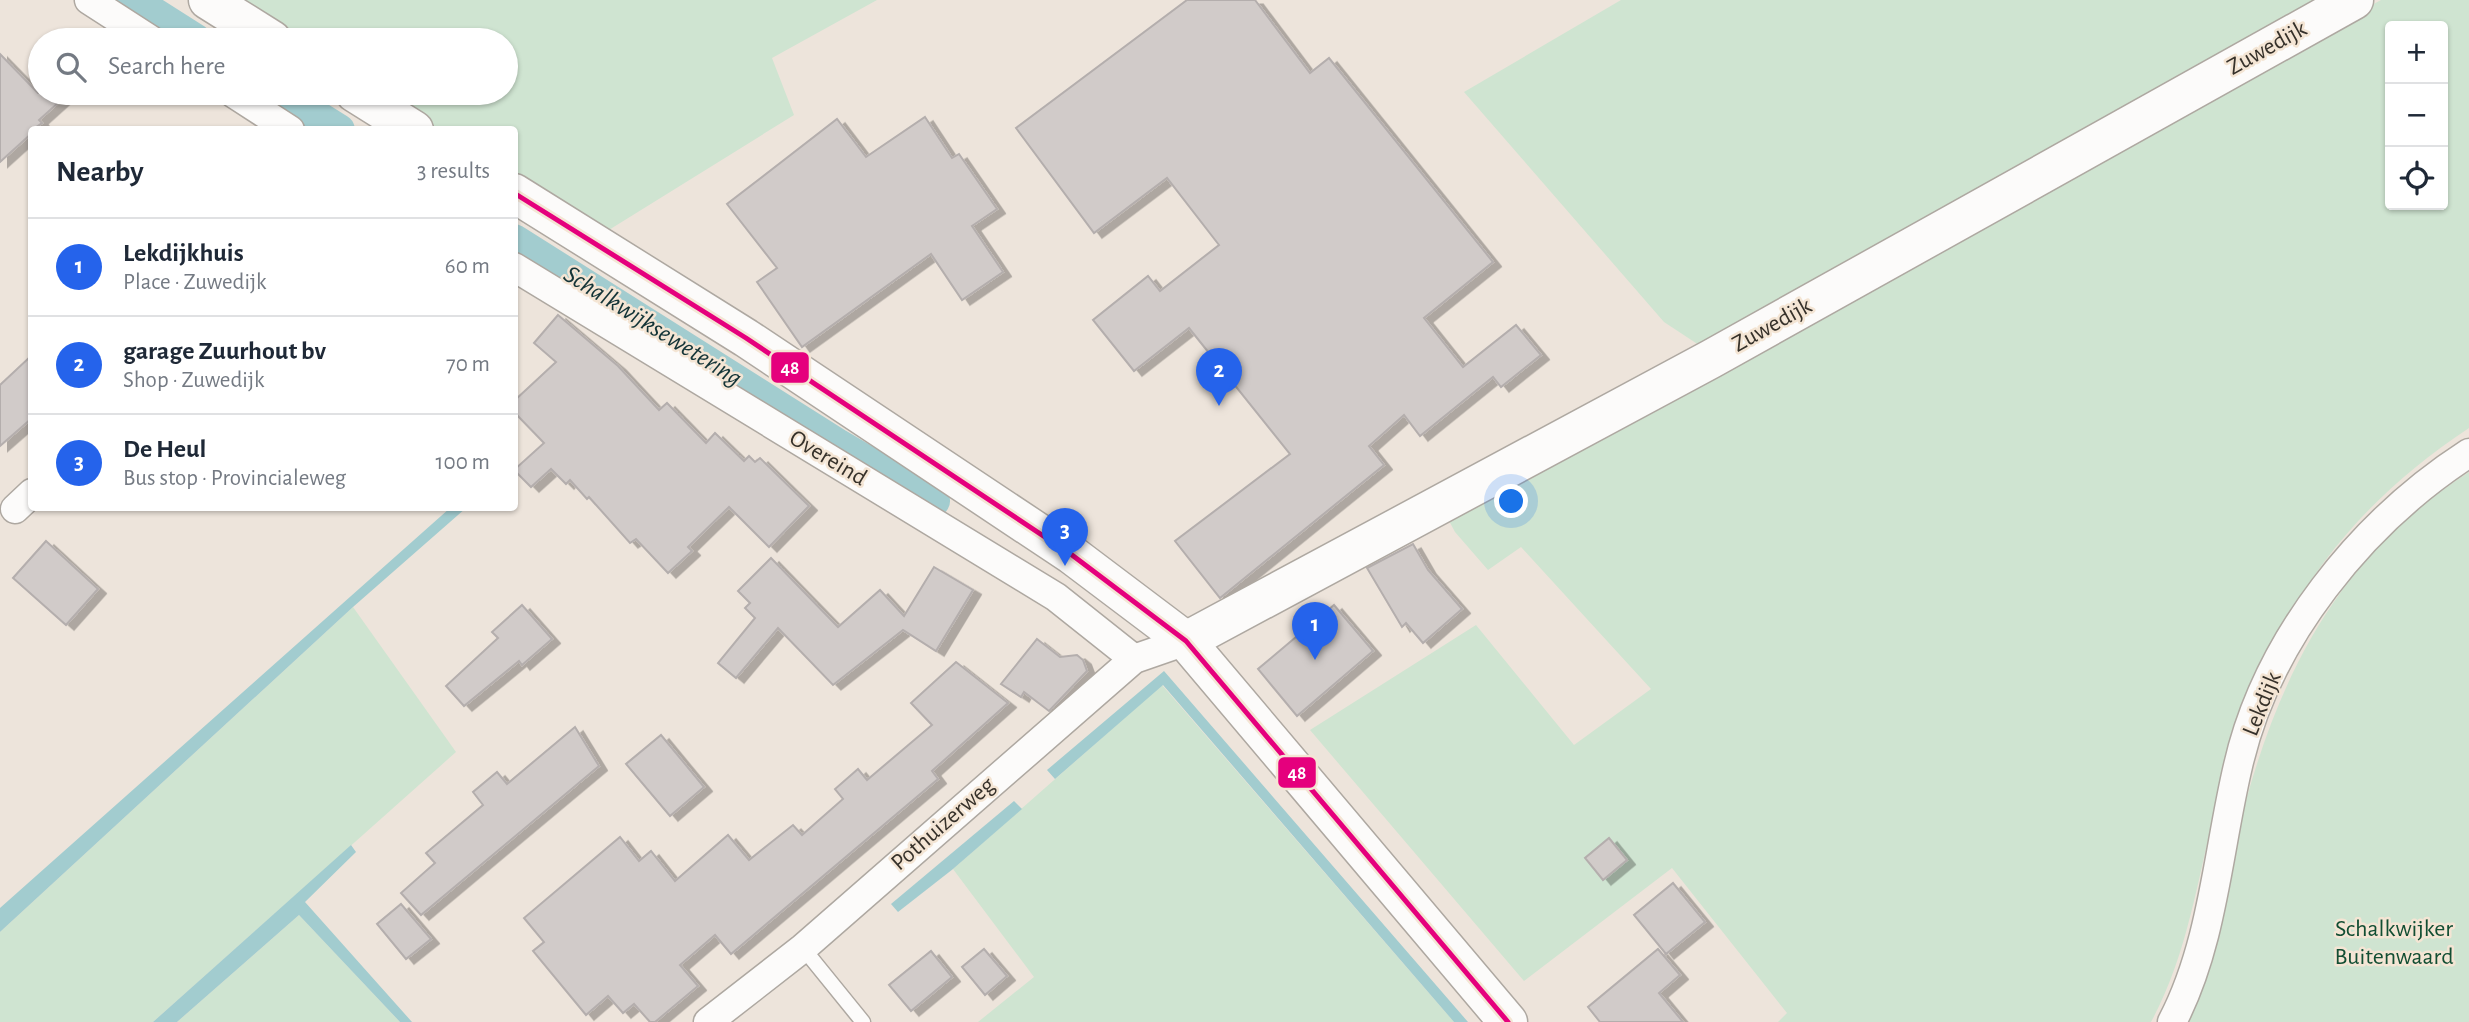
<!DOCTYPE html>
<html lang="en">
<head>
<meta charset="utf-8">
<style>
	:root { --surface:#fff; --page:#f6f6f7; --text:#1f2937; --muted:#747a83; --line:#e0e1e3; --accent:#2563eb }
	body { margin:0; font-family:"Alegreya Sans",sans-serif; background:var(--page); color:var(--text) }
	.controls { position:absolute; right:21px; top:21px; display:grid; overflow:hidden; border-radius:7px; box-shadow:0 2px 5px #0004 }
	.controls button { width:63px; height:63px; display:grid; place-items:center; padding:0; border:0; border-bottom:2px solid var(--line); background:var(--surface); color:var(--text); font:35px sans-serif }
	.you { position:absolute; left:1512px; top:502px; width:24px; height:24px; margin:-18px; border:5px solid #fff; border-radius:50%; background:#1a73e8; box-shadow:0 0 0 10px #1a73e833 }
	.badge { display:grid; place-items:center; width:46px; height:46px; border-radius:50%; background:var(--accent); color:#fff; font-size:23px; font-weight:700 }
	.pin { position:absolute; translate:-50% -58px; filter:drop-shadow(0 2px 4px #0008) }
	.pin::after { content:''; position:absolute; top:37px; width:24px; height:21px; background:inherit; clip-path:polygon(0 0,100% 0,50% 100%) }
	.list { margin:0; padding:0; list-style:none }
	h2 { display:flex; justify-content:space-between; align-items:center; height:91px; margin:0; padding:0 28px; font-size:30px }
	h2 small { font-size:23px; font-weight:400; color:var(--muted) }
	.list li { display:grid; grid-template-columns:46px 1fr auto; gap:21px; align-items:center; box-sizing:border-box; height:98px; padding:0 28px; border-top:2px solid var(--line) }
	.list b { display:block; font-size:26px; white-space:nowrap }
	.list p { margin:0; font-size:23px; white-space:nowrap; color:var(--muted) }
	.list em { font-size:23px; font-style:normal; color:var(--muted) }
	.icon { flex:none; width:38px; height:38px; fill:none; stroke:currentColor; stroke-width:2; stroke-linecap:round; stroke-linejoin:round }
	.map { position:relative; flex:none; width:2469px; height:1022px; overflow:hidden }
	.search { position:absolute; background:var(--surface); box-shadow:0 2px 5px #0004; left:28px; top:28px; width:490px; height:77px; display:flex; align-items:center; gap:18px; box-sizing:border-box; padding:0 24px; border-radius:38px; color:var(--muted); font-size:26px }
	.panel { position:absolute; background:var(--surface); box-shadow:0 2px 5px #0004; left:28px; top:126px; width:490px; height:385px; border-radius:7px }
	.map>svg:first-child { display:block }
	.green { fill:#cfe4d1; fill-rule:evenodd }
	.water { fill:#a2cccf }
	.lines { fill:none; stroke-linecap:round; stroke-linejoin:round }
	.canal { stroke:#a2cccf; stroke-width:32 }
	.building { fill:#d1cbc9; stroke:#b4aead; stroke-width:2; filter:url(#shadow) }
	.lane-casing { stroke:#aea8a1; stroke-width:17 }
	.street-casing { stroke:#aea8a1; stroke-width:31 }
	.secondary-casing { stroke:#aea8a1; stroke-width:41 }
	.lane { stroke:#fcfbfa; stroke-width:14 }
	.street { stroke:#fcfbfa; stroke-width:28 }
	.secondary { stroke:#fcfbfa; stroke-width:38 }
	.bus-1-casing { stroke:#f4e5d4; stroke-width:10 }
	.bus-1 { stroke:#e5007d; stroke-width:5 }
	.labels { text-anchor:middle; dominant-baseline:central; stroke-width:5; stroke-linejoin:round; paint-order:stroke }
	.street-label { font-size:24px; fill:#36312a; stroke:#f4e5d4 }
	.park-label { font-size:24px; fill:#124e33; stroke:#f4e5d4 }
	.water-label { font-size:26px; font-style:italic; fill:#133437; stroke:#f4e5d4 }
	.line-badge { stroke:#f4e5d4; stroke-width:2.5 }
	.badge-label { font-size:19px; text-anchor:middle; font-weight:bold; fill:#fff }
</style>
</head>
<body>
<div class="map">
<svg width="2469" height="1022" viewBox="0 0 2469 1022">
	<defs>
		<filter id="shadow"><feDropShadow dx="8" dy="4.5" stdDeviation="0" flood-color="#0004"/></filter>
	</defs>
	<rect width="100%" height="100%" fill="#ede4db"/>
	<!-- green -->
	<g class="green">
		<polygon points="222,0 877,0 772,58 794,115 604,233 515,181 514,130 432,129 372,93 506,93 506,40 287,40"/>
		<polygon points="1621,0 2329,0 1705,349 1664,322 1464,92"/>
		<path d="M2381 0H2469V428C2323 525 2257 642 2215 810 2197 882 2187 956 2151 1022H1778L1787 1013 1672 868 1524 981 1310 730 1476 625 1574 745 1651 689 1521 547 1488 570 1455 532 1447 517ZM2390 26H2443V205H2390Z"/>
		<path d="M2469 472V1022H2185C2200 973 2217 924 2231 875 2238 849 2240 822 2247 797 2286 659 2347 551 2469 472Z"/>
		<polygon points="353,607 456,752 153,1022 0,1022 0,932"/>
		<polygon points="1162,685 1454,1022 978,1022 1034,977 953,869"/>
		<polygon points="299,915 400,1022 177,1022"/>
	</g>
	<!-- water -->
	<g class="water">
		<polygon points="450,508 466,508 353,607 0,932 0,908"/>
		<polygon points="1164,671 1468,1022 1454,1022 1163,685 1055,779 1047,770"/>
		<polygon points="1014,801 1022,809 953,869 898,912 891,904"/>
		<polygon points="351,845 356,852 305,902 412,1022 400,1022 299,915 177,1022 153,1022"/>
	</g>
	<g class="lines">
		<!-- canal -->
		<g class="canal">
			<polyline points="133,0 196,40"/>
			<polyline points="280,93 339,130"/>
			<polyline points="514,240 837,444 934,501"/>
		</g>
	</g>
	<!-- building -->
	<g class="building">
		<polygon points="1187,0 1255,0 1310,73 1329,58 1493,262 1424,318 1463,367 1516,325 1541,355 1501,387 1493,377 1420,436 1404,415 1369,446 1384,465 1220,598 1175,541 1290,454 1189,328 1134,371 1093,320 1148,276 1160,291 1219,245 1167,178 1094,233 1016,128"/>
		<polygon points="0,54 38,93 69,93 39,120 42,123 32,130 32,133 0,162"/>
		<polygon points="925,117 952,158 959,154 997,209 972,226 1003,272 962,300 931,254 802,347 757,282 777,268 727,204 837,119 866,157"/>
		<polygon points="558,315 618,366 659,410 667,403 706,443 715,433 744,461 749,456 755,462 760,458 809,506 769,547 729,507 688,547 692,551 668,573 636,539 630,543 589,497 587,499 570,480 566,484 551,469 531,487 514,470 544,443 514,412 514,401 556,362 534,343"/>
		<polygon points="32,355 32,418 0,446 0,385"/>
		<polygon points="46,541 98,589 66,625 13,578"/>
		<polygon points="1413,544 1428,570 1462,609 1423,643 1406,623 1402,627 1367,568"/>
		<polygon points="771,558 838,627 880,590 904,616 934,567 973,590 936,651 903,630 833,685 778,628 736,678 718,663 755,618 745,608 750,603 738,591"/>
		<polygon points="522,605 552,639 522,665 519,661 464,706 446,686 498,638 492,632"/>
		<polygon points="1334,605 1373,651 1297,716 1258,669"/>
		<polygon points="1037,639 1060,657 1077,655 1083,660 1087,671 1049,711 1024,692 1021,697 1001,684"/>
		<polygon points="956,662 1008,703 932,771 938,779 731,954 715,935 680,965 698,986 655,1022 650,1022 634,1004 623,1013 608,996 586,1015 533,951 544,942 524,918 620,837 639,861 651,851 675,881 728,835 749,860 793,825 802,835 843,799 835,789 858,769 867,780 932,725 911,703"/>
		<polygon points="575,727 599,766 421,915 401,893 435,863 426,853 483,805 473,792 497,772 507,784"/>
		<polygon points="661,735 704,787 670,816 626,764"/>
		<polygon points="1609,838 1627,860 1603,880 1585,858"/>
		<polygon points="1673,883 1705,922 1666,954 1634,915"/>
		<polygon points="401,904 431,939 406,959 377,924"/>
		<polygon points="984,949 1007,976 985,995 962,967"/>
		<polygon points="1658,949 1680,975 1659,993 1683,1022 1600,1022 1588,1007"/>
		<polygon points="931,951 952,977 911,1011 889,985"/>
	</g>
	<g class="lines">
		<!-- lane casing -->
		<g class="lane-casing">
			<polyline id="lane" points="803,948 863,1022"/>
		</g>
		<!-- street casing -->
		<g class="street-casing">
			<g id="street">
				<polyline points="89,0 151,40"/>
				<polyline points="233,93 290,130"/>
				<polyline points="514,267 1056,597 1134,659"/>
				<polyline points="15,509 32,493"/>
				<polyline points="708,1022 803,948 1134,659 1186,641"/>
				<path d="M2172 1022C2213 944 2218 850 2238 766 2267 639 2362 522 2469 453"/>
			</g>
		</g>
		<!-- secondary casing -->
		<g class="secondary-casing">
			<g id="secondary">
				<polyline points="208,0 272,40"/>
				<polyline points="355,93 414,130"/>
				<polyline points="514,193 746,338 1072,555 1186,641 1508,1022"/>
				<polyline points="1186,641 1711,359 2354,0"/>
			</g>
		</g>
		<!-- lane -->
		<use href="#lane" class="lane"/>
		<!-- street -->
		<use href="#street" class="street"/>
		<!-- secondary -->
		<use href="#secondary" class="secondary"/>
		<!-- bus-1 casing -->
		<g class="bus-1-casing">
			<polyline id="bus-1" points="514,193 746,338 1072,555 1186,641 1508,1022"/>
		</g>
		<!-- bus-1 -->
		<use href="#bus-1" class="bus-1"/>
	</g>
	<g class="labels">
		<!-- street labels -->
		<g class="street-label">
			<text transform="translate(2267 48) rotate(-29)">Zuwedijk</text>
			<text transform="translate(1772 325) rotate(-29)">Zuwedijk</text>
			<text transform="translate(828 458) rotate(31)">Overeind</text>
			<text transform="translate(2262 704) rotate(-68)">Lekdijk</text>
			<text transform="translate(943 824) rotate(-41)">Pothuizerweg</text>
		</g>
		<!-- park labels -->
		<g class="park-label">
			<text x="2394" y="929">Schalkwijker<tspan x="2394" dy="28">Buitenwaard</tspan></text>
		</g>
		<!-- water labels -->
		<g class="water-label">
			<text transform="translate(653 326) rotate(32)">Schalkwijksewetering</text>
		</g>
	</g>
	<g class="line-badge">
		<rect x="770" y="351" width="40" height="33" rx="7" fill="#e5007d"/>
		<rect x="1277" y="756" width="40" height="33" rx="7" fill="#e5007d"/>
	</g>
	<g class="badge-label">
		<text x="790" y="374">48</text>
		<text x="1297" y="779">48</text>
	</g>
</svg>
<div class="controls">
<button>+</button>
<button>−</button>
<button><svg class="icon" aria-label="locate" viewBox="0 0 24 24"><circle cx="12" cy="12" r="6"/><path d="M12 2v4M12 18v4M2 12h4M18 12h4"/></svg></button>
</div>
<div class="you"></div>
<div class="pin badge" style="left:1315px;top:660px">1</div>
<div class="pin badge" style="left:1219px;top:406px">2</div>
<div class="pin badge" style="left:1065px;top:566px">3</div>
<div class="search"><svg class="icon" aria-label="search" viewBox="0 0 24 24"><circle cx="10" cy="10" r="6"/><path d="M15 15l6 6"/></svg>Search here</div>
<section class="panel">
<h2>Nearby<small>3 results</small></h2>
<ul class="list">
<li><span class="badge">1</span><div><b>Lekdijkhuis</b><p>Place · Zuwedijk</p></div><em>60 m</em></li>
<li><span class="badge">2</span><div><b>garage Zuurhout bv</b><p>Shop · Zuwedijk</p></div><em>70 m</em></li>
<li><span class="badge">3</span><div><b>De Heul</b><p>Bus stop · Provincialeweg</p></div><em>100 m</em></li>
</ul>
</section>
</div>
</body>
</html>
